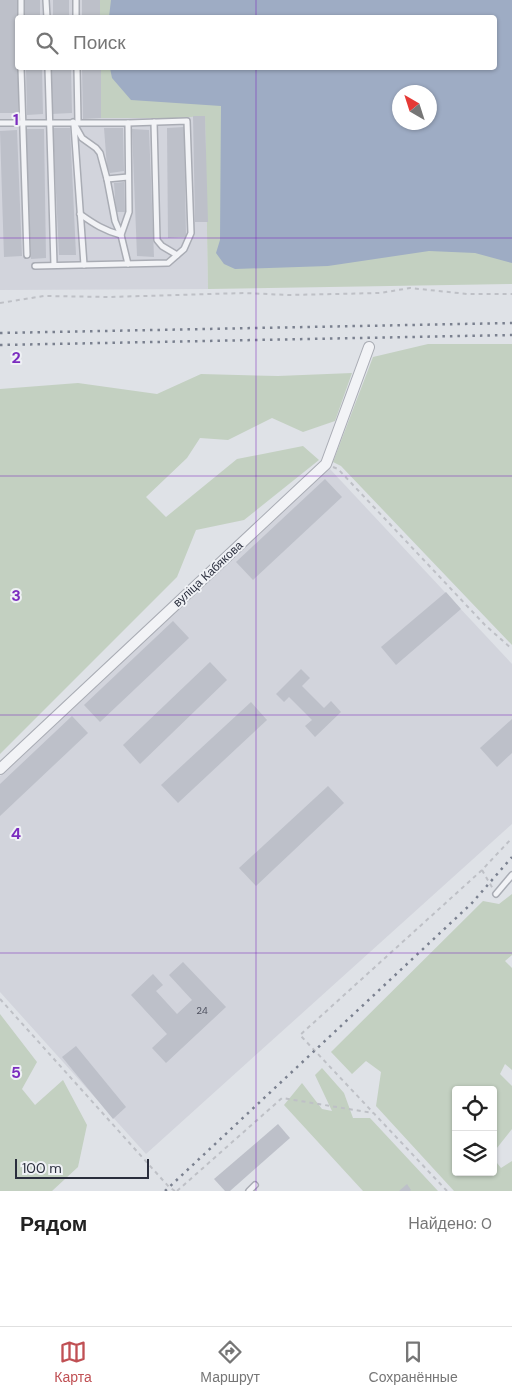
<!DOCTYPE html>
<html lang="ru">
<head>
<meta charset="utf-8">
<style>
	:root { --surface:#fff; --page:#f2f2f2; --text:#222; --muted:#767676; --line:#e0e0e0; --accent:#c05054 }
	body { margin:0; font-family:"DM Sans",sans-serif; background:var(--page); color:var(--text) }
	.controls { position:absolute; right:15px; bottom:15px; display:grid; overflow:hidden; border-radius:5px; box-shadow:0 1px 4px #0004 }
	.controls button { width:45px; height:45px; display:grid; place-items:center; padding:0; border:0; border-bottom:1px solid var(--line); background:var(--surface); color:var(--text); font:25px sans-serif }
	.compass { position:absolute; left:392px; top:85px; width:45px; height:45px; border-radius:50%; background:var(--surface); box-shadow:0 1px 4px #0004; rotate:321deg }
	.scale { position:absolute; left:15px; bottom:12px; width:134px; box-sizing:border-box; padding-left:5px; border:2px solid #2a2e3d; border-top:0; font-size:14px; line-height:18px; white-space:nowrap; color:#2a2e3d; -webkit-text-stroke:4px #eff1f5; paint-order:stroke }
	.list { margin:0; padding:0; list-style:none }
	h2 { display:flex; justify-content:space-between; align-items:center; height:65px; margin:0; padding:0 20px; font-size:21px }
	h2 small { font-size:16px; font-weight:400; color:var(--muted) }
	.icon { flex:none; width:28px; height:28px; fill:none; stroke:currentColor; stroke-width:2; stroke-linecap:round; stroke-linejoin:round }
	.map { position:relative; flex:none; width:512px; height:1191px; overflow:hidden }
	.search { position:absolute; background:var(--surface); box-shadow:0 1px 4px #0004; left:15px; right:15px; top:15px; height:55px; display:flex; align-items:center; gap:12px; box-sizing:border-box; padding:0 18px; border-radius:5px; color:var(--muted); font-size:19px }
	.sheet { height:135px; background:var(--surface) }
	nav { display:flex; justify-content:space-around; align-items:center; box-sizing:border-box; height:70px; border-top:1px solid var(--line); background:var(--surface); font-size:14px; color:var(--muted) }
	nav a { display:grid; justify-items:center; gap:2px }
	nav .on { color:var(--accent) }
	.map>svg:first-child { display:block }
	.built { fill:#d2d4dc }
	.green { fill:#c3d0c1; fill-rule:evenodd }
	.water { fill:#9eacc4; fill-rule:evenodd }
	.building { fill:#bdc0c9 }
	.lines { fill:none; stroke-linecap:round; stroke-linejoin:round }
	.lane-casing { stroke:#a9acb4; stroke-width:8 }
	.street-casing { stroke:#a9acb4; stroke-width:12 }
	.path { stroke:#bec0c6; stroke-width:2; stroke-dasharray:4 4; stroke-linecap:butt }
	.lane { stroke:#f2f3f6; stroke-width:5 }
	.street { stroke:#f2f3f6; stroke-width:10 }
	.rail { stroke:#7a808f; stroke-width:2.5; stroke-dasharray:2.5 5; stroke-linecap:butt }
	.grid { fill:none; stroke:#7b2cbf; stroke-width:1; stroke-opacity:0.55 }
	.labels { text-anchor:middle; dominant-baseline:central; stroke-width:4; stroke-linejoin:round; paint-order:stroke }
	.number-label { font-size:10px; fill:#4f5260 }
	.street-label { font-size:12px; fill:#2a2e3d; stroke:#eff1f5 }
	.grid-label { font-size:16px; text-anchor:middle; font-weight:bold; fill:#7b2cbf; stroke:#eff1f5; stroke-width:4; stroke-linejoin:round; paint-order:stroke }
</style>
</head>
<body>
<div class="map">
<svg width="512" height="1191" viewBox="0 0 512 1191">
	<rect width="100%" height="100%" fill="#dfe2e7"/>
	<!-- built -->
	<g class="built">
		<polygon points="0,0 100,0 100,17 18,18 18,68 101,68 101,118 177,118 205,116 208,289 0,290"/>
		<polygon points="329,468 512,664 512,824 146,1154 0,992 0,776"/>
	</g>
	<!-- green -->
	<g class="green">
		<path d="M100 0H512V284L208 289 205 116 177 118H101V68H494V18H100ZM400 92H430V122H400Z"/>
		<polygon points="428,344 512,344 512,645 341,466 333,462 373,357"/>
		<polygon points="352,373 335,421 303,432 272,418 228,440 200,438 187,458 146,497 166,517 237,459 303,446 319,460 244,520 196,530 177,577 0,754 0,389 78,383 157,394 201,374 278,376"/>
		<polygon points="512,894 512,955 505,961 512,968 512,1070 505,1064 500,1074 512,1086 512,1129 493,1153 493,1090 456,1090 456,1172 493,1172 493,1158 501,1168 512,1161 512,1191 454,1191 376,1106 381,1072 366,1061 352,1074 331,1052 483,901 499,904"/>
		<polygon points="0,1014 37,1062 22,1089 35,1105 63,1080 87,1125 78,1167 52,1191 0,1191"/>
		<polygon points="322,1068 344,1093 353,1118 370,1118 438,1191 363,1191 284,1105 302,1083 322,1109 332,1111 315,1075"/>
	</g>
	<!-- water -->
	<path class="water" d="M111 0H512V263L475 253 429 251 328 266 235 269 224 264 216 253 220 240 221 106 131 100 112 78 110 68H494V18L109 17ZM400 92H430V122H400Z"/>
	<!-- building -->
	<g class="building">
		<rect x="0" y="0" width="18" height="113"/>
		<rect x="25" y="0" width="15" height="18"/>
		<rect x="53" y="0" width="16" height="18"/>
		<rect x="82" y="0" width="18" height="18"/>
		<polygon points="26,68 42,68 43,114 27,115"/>
		<polygon points="52,68 71,68 72,113 51,114"/>
		<polygon points="82,68 101,68 101,118 83,119"/>
		<polygon points="193,116 205,116 208,222 195,222"/>
		<polygon points="184,127 186,237 168,238 167,128"/>
		<polygon points="53,128 70,128 76,255 59,255"/>
		<polygon points="104,128 123,128 124,171 110,173 107,167"/>
		<polygon points="26,129 44,129 46,258 31,259"/>
		<polygon points="132,129 149,130 154,257 137,256"/>
		<polygon points="17,130 22,256 4,257 0,131"/>
		<polygon points="124,182 125,212 116,212 114,183"/>
		<polygon points="325,479 342,497 253,580 236,562"/>
		<polygon points="446,592 461,609 396,665 381,647"/>
		<polygon points="173,621 189,638 100,722 84,705"/>
		<polygon points="210,662 227,680 140,764 123,745"/>
		<polygon points="301,669 310,678 302,686 324,708 331,701 341,712 315,737 305,726 312,720 289,697 284,702 276,694"/>
		<polygon points="251,702 267,720 178,803 161,785"/>
		<polygon points="72,716 88,733 0,816 0,784"/>
		<polygon points="512,719 512,753 497,767 480,748"/>
		<polygon points="328,786 344,803 256,886 239,868"/>
		<polygon points="183,962 226,1007 166,1063 152,1048 167,1034 131,995 153,974 163,985 156,991 177,1014 192,1000 169,975"/>
		<polygon points="76,1046 126,1107 113,1119 62,1057"/>
		<polygon points="278,1124 290,1138 230,1191 225,1191 214,1179"/>
		<polygon points="407,1184 411,1190 410,1191 399,1191"/>
	</g>
	<g class="lines">
		<!-- lane casing -->
		<g class="lane-casing">
			<g id="lane">
				<polyline points="21,0 21,18"/>
				<polyline points="46,0 47,18"/>
				<polyline points="76,0 76,18"/>
				<polyline points="21,68 27,255"/>
				<polyline points="48,68 54,265"/>
				<polyline points="77,68 78,122"/>
				<polyline points="73,122 82,138 96,148 100,153 107,179 115,221 121,235 128,264"/>
				<polyline points="154,122 157,240 162,246 177,255"/>
				<polyline points="0,123 128,123 187,121 191,233 184,249 168,263 35,266"/>
				<polyline points="74,125 84,265"/>
				<polyline points="107,179 128,177"/>
				<path d="M80 214C94 224 105 231 121 235L129 212 128 123"/>
				<polyline points="496,894 512,875"/>
				<polyline points="249,1191 255,1185"/>
			</g>
		</g>
		<!-- street casing -->
		<g class="street-casing">
			<polyline id="street" points="0,769 326,464 369,347"/>
		</g>
		<!-- path -->
		<g class="path">
			<polyline points="0,303 44,296 110,297 244,293 289,295 380,293 410,288 467,294 512,294"/>
			<polyline points="333,467 338,469 485,625 512,649"/>
			<polyline points="482,870 493,889"/>
			<polyline points="0,999 169,1187 175,1191"/>
			<polyline points="177,1191 282,1098 373,1113"/>
			<polyline points="447,1191 300,1035 482,870 512,838"/>
		</g>
		<!-- lane -->
		<use href="#lane" class="lane"/>
		<!-- street -->
		<use href="#street" class="street"/>
		<!-- rail -->
		<g class="rail">
			<polyline points="0,333 512,323"/>
			<polyline points="0,345 512,335"/>
			<polyline points="165,1191 472,903 512,857"/>
		</g>
	</g>
	<!-- grid -->
	<path class="grid" d="M256 0V18M256 68V1191M0 238H512M0 476H512M0 715H512M0 953H512"/>
	<g class="labels">
		<!-- number labels -->
		<g class="number-label">
			<text x="202" y="1010">24</text>
		</g>
		<!-- street labels -->
		<g class="street-label">
			<text transform="translate(208 574) rotate(-43)">вуліца Кабякова</text>
		</g>
	</g>
	<g class="grid-label">
		<text x="16" y="125">1</text>
		<text x="16" y="363">2</text>
		<text x="16" y="601">3</text>
		<text x="16" y="839">4</text>
		<text x="16" y="1078">5</text>
	</g>
</svg>
<div class="controls">
<button><svg class="icon" aria-label="locate" viewBox="0 0 24 24"><circle cx="12" cy="12" r="6"/><path d="M12 2v4M12 18v4M2 12h4M18 12h4"/></svg></button>
<button><svg class="icon" aria-label="layers" viewBox="0 0 24 24"><path d="M12 4l9 5-9 5-9-5zM3 14l9 5 9-5"/></svg></button>
</div>
<svg class="compass" viewBox="-18 -18 36 36"><path d="M0-13l5 13h-10z" fill="#e53935"/><path d="M0 13l5-13h-10z" fill="#767676"/></svg>
<div class="scale">100 m</div>
<div class="search"><svg class="icon" aria-label="search" viewBox="0 0 24 24"><circle cx="10" cy="10" r="6"/><path d="M15 15l6 6"/></svg>Поиск</div>
</div>
<section class="sheet">
<h2>Рядом<small>Найдено: 0</small></h2>
<ul class="list">
</ul>
</section>
<nav>
<a class="on"><svg class="icon" aria-label="map" viewBox="0 0 24 24"><path d="M3 6l6-2 6 2 6-2v14l-6 2-6-2-6 2zM9 4v14M15 6v14"/></svg>Карта</a>
<a><svg class="icon" aria-label="directions" viewBox="0 0 24 24"><path d="M12 3l9 9-9 9-9-9zM9 14v-3h6M13 9l2 2-2 2"/></svg>Маршрут</a>
<a><svg class="icon" aria-label="saved" viewBox="0 0 24 24"><path d="M7 4h10v16l-5-4-5 4z"/></svg>Сохранённые</a>
</nav>
</body>
</html>
